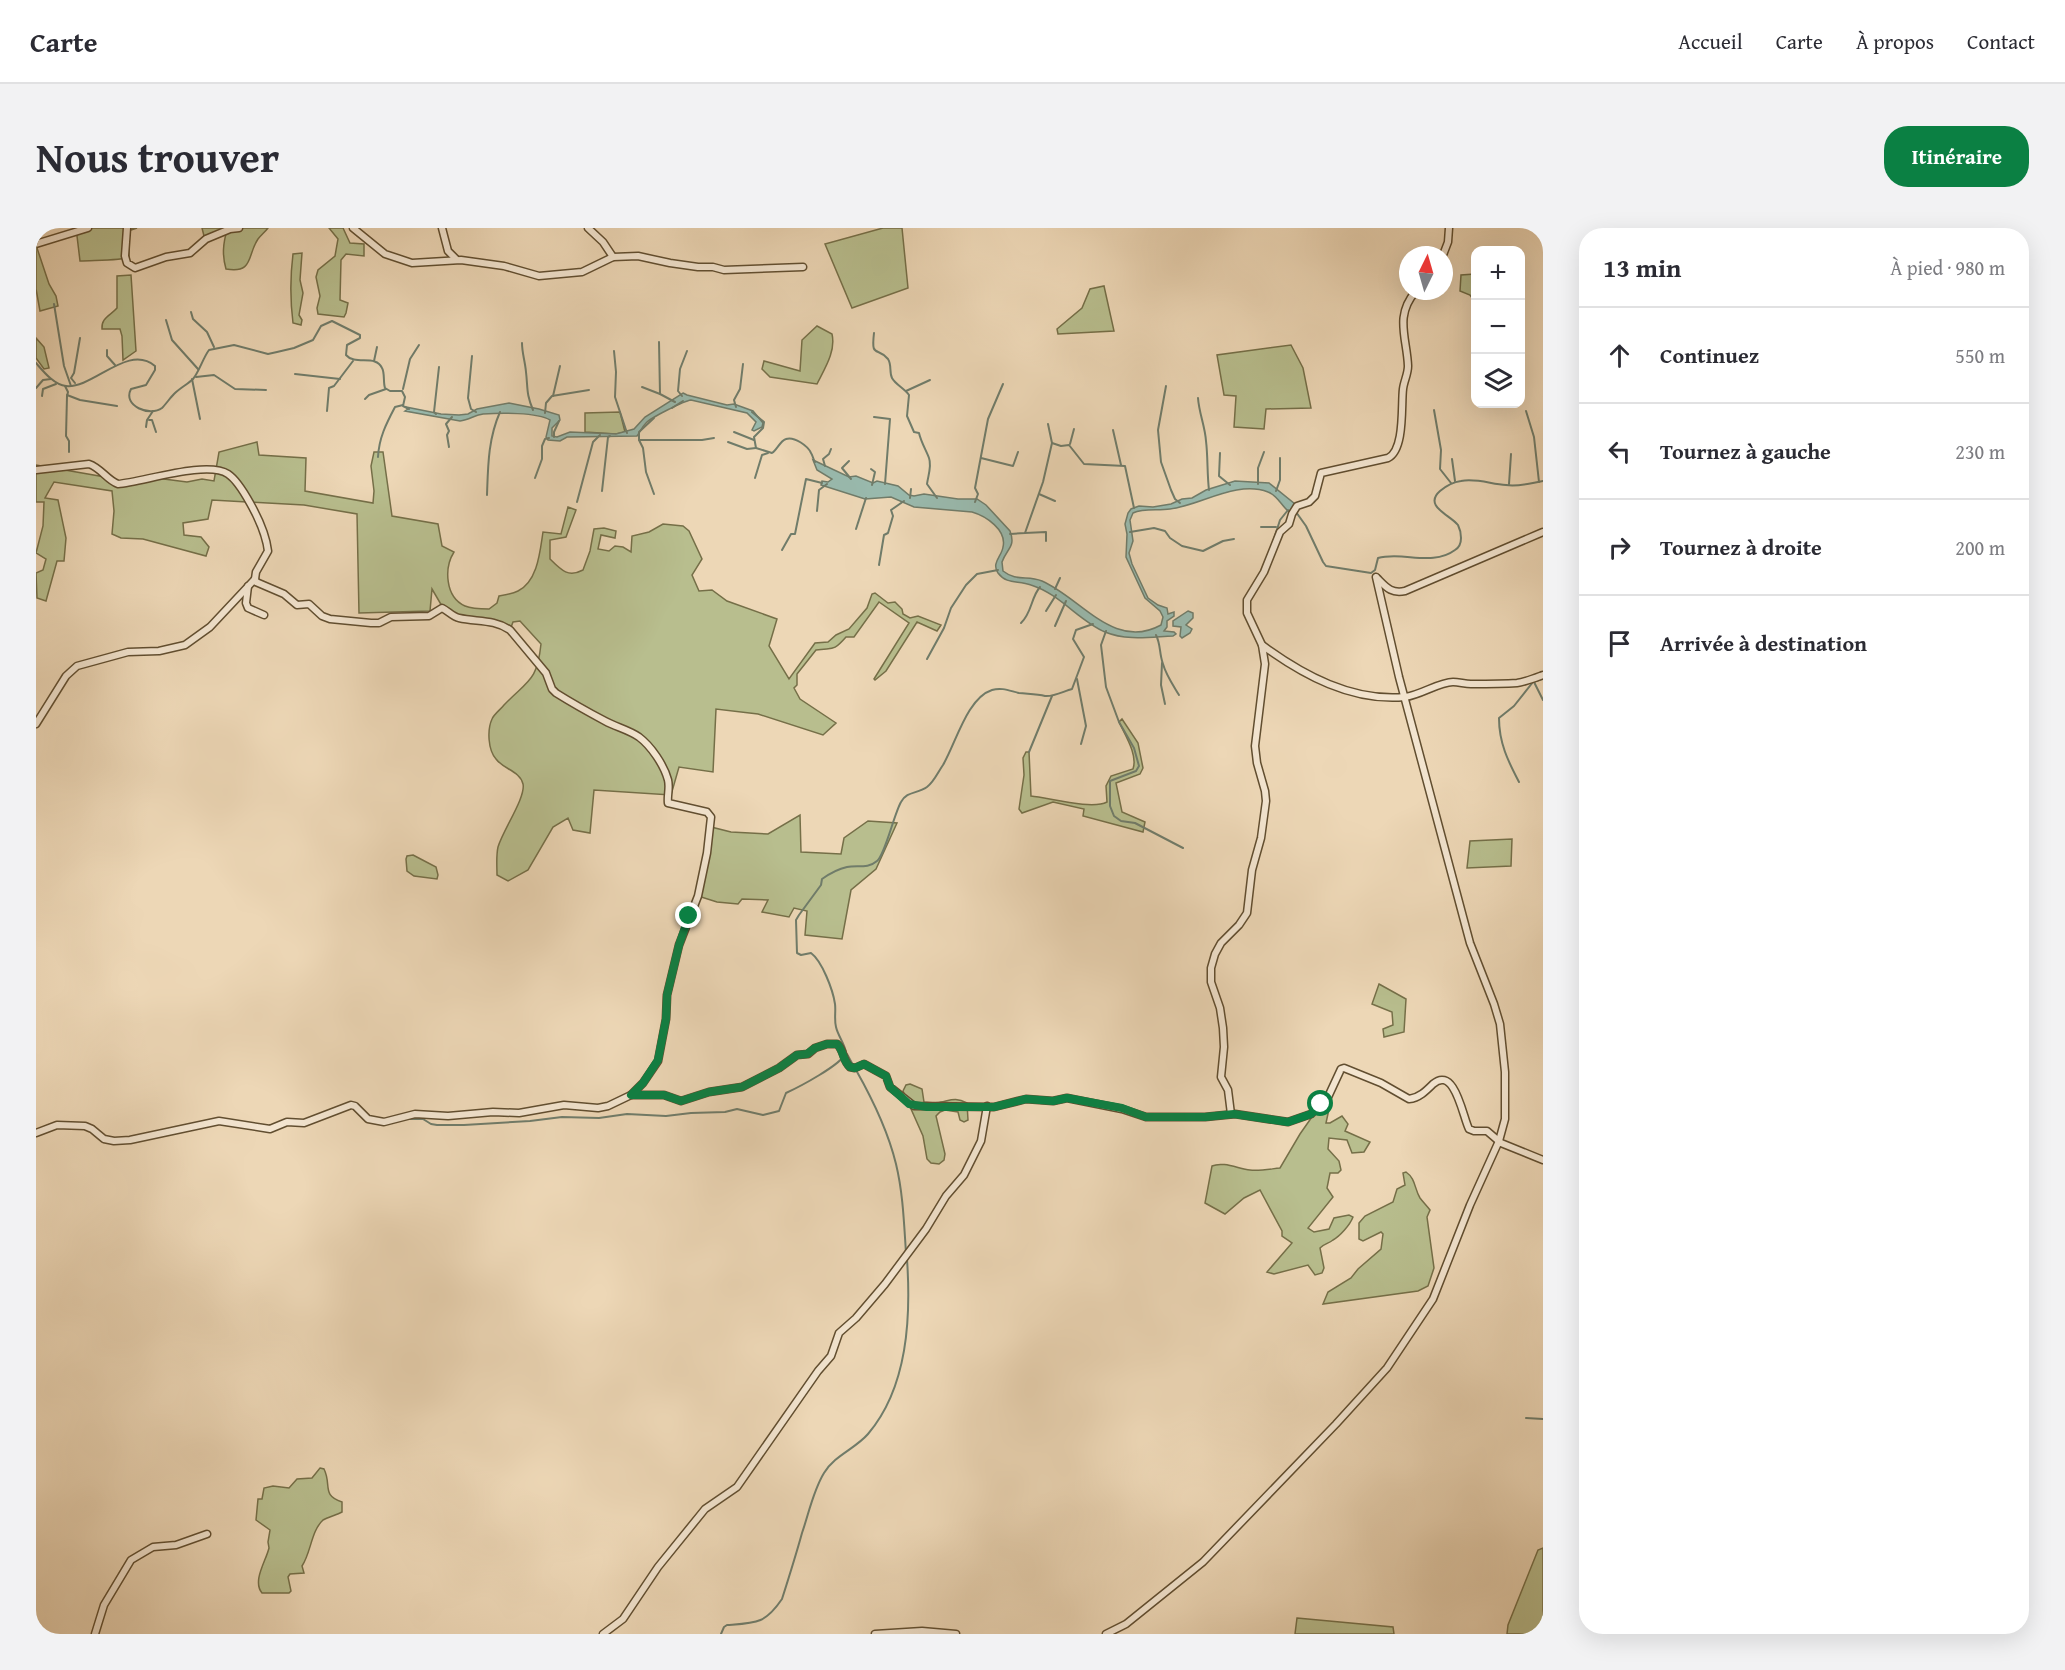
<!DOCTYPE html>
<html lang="fr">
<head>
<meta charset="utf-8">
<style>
	:root { --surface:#fff; --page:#f2f2f3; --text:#2b2b33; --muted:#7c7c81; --line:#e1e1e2; --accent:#0b8043 }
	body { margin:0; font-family:"Gentium Book Plus",serif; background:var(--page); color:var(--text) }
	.controls { position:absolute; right:18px; top:18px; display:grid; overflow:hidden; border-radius:12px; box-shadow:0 6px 24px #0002 }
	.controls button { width:54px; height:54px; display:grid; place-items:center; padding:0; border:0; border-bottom:2px solid var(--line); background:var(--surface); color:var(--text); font:30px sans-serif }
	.compass { position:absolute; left:1363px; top:18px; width:54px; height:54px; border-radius:50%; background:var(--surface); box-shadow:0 6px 24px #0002; rotate:5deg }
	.stop { position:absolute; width:18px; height:18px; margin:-14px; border:4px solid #0b8043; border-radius:50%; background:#fff }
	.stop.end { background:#0b8043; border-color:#fff; box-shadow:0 2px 6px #0008 }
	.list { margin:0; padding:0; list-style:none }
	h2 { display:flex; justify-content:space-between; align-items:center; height:78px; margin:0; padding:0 24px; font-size:26px }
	h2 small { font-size:20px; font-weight:400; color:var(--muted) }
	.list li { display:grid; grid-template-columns:39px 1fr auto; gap:18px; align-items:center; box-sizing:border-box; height:96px; padding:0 24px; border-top:2px solid var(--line) }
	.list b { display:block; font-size:22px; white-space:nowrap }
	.list em { font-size:20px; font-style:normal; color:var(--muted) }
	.icon { flex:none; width:33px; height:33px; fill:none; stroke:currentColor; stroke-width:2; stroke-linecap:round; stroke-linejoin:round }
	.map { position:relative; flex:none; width:1507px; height:1406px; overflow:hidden; border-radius:24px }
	header { display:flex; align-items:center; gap:36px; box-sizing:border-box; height:84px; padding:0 30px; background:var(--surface); border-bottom:2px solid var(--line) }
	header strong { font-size:28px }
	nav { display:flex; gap:33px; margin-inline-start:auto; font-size:21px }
	.intro { display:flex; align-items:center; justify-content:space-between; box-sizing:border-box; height:144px; padding:0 36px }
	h1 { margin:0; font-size:42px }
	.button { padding:15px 27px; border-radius:24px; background:var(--accent); color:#fff; font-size:21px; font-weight:700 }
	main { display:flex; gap:36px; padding:0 36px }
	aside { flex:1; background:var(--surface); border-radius:24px; box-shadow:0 6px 24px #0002 }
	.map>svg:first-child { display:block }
	.green { fill:#b8be8e; stroke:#756f48; stroke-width:1.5 }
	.water { fill:#99baae; stroke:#707c6a; stroke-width:1.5 }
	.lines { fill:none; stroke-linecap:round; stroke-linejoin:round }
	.stream { stroke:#707c6a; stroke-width:2 }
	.minor-casing { stroke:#614e30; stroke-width:9 }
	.minor { stroke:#f3e5d0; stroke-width:6 }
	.route { stroke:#0b8043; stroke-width:8 }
</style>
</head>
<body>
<header>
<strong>Carte</strong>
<nav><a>Accueil</a><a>Carte</a><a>À propos</a><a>Contact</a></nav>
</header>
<div class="intro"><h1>Nous trouver</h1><a class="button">Itinéraire</a></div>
<main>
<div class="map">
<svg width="1507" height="1406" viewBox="0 0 1507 1406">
	<rect width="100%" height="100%" fill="#edd7b6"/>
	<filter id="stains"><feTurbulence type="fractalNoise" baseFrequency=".00333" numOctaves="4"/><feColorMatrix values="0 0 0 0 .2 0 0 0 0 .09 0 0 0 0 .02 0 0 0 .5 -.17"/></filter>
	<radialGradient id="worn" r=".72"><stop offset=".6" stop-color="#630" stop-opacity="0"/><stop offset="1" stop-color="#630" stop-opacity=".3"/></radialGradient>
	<!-- green -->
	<g class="green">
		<path d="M38 0H101L92 3 93 29C86 33 56 32 44 33L41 8Z"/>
		<path d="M166 0H232C229 4 225 7 222 11 211 27 218 46 190 41 186 27 187 16 191 2L169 12Z"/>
		<polygon points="293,0 307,0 314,15 328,16 328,28 310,26 305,32 304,72 312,75 310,85 308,89 282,86 281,80 284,68 280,49 282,42 299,28 302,11"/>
		<polygon points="847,0 866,0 872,60 816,80 789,16"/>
		<polygon points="0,17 13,56 20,68 22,78 4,83 0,61"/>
		<path d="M266 25 264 52 267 65 263 87 266 92 265 97 257 95C254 71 254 50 257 26Z"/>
		<polygon points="1439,46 1440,46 1439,74 1434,67 1424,63 1425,47"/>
		<path d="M95 47 100 123 87 132 86 108 84 101H66C65 90 74 88 81 80V48Z"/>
		<polygon points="1068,58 1078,103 1022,106 1021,101 1046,80 1054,61"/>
		<path d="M781 98 796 106C800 123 789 140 781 156L734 149 726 141 728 133 764 143 766 112Z"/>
		<polygon points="0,110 8,119 13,140 8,141 0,130"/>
		<polygon points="1255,117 1267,140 1275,180 1230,181 1228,201 1198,199 1200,168 1188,167 1181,127"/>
		<polygon points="584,184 589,204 580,206 549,204 549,185"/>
		<path d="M221 214 223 227 270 230 269 263 337 275 338 263 335 238 338 224H347L356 288 402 296 406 318 418 324C408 340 409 369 429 378 436 381 446 381 453 381L461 375 463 368C469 367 476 366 482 363 502 353 504 323 507 304L525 306 532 279 540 282 530 309 514 312V331C525 342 532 350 547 342L554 323 558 301 568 300 580 303 579 310 565 307 562 321 573 323 579 318 587 319 595 324 596 308 613 304 627 296 647 298 653 303 666 331 656 347 663 363 676 362 691 373 741 391 733 418 753 451 779 415 792 414 800 407 813 401 831 380 836 366 839 365 852 375 859 374 866 381 867 386 874 390 882 388 905 397 901 403 881 394 850 443 839 452 838 451 873 395 843 374 818 409H810C796 425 797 419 780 422L761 446V457L758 460 764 471 800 495 787 507 722 486 680 481 677 544 643 539 635 567 558 562 554 605 537 602 532 590 517 599 492 642 472 653 461 647C461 638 460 628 462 619 467 602 490 569 487 556 484 543 467 541 460 531 452 522 451 502 456 491 458 486 465 481 468 477 492 452 501 454 505 416L484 393 477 394 474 402 410 385 396 361 394 383 323 385 321 286 268 277 176 272 172 291 147 295 148 307 165 309 173 319 170 328 107 311 85 310 76 306 78 283 76 263 18 254 9 270 22 272 30 310 28 333H21L10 373 1 370 0 345 7 342 10 331 0 325 7 298 8 274H0V237L69 249 73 254 120 250 151 254 166 251 178 253 183 224Z"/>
		<path d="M1086 491 1102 515 1107 540 1104 546 1080 555 1086 584 1109 594 1107 604 1047 588 1048 581 1017 574 986 585 983 581 988 547 987 530 990 524H993L995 568C1014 570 1056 582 1071 574L1070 558 1075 548 1097 541C1102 527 1089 507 1083 494Z"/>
		<polygon points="764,587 765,624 805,626 808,610 832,593 861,595 840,641 815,662 806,711 769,707 771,683 758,680 753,689 726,684 732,672 706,671 702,676 681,674 662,668 675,599 695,604 732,606"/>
		<polygon points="1476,611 1475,638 1431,640 1434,613"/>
		<polygon points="377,627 400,639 402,647 401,651 378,648 371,643 370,631 371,628"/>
		<polygon points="1343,756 1370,771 1368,804 1348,809 1347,801 1357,797 1356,784 1336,776"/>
		<path d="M874 856 886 861 888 874C893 874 900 876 905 874 915 872 920 869 931 875L932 892 928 894 924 892 922 884 909 882 904 884 900 888 909 926 908 932 903 936 895 935 891 931 887 908 867 863 870 857Z"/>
		<path d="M1285 876 1293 881 1290 895H1294L1306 888 1312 896 1309 903 1334 914 1328 924 1316 925 1311 912 1293 910 1292 921 1303 933 1305 942 1302 945H1294L1291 960 1297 969 1272 1000 1278 1004 1293 1001 1298 990 1313 987 1317 989C1314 997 1304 1008 1297 1012 1292 1016 1289 1015 1284 1020L1288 1040 1286 1045 1279 1047 1272 1037 1238 1046 1231 1044 1256 1015 1246 1008V1003L1224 962 1208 970 1189 986 1169 975 1176 938C1187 933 1203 941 1214 942 1224 943 1234 941 1244 940L1264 906Z"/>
		<path d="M1370 944C1380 951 1378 960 1384 970 1387 974 1391 978 1394 982L1391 989 1398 1040 1392 1058 1382 1063 1287 1076 1292 1064 1315 1050 1322 1041 1345 1021 1347 1006 1345 1004 1327 1013 1323 1011V995L1329 988 1357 974 1361 961 1369 957 1367 945Z"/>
		<path d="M284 1240 288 1241C296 1257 285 1267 306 1274V1284C301 1287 292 1289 287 1292 275 1303 275 1325 266 1338L268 1345 254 1346 252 1349 255 1363 253 1365H226C216 1353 230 1333 233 1320L232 1314 234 1302 220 1292 222 1271H226L228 1260 237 1258 253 1260 261 1251 276 1250Z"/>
		<polygon points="1507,1320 1507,1406 1471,1406 1472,1397 1502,1322"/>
		<polygon points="1261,1390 1357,1399 1358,1406 1259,1406"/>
	</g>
	<!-- water -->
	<g class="water">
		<path d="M647 165 651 167 691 177 698 176 717 183 727 195 726 199 718 203 716 202 720 194 711 185 655 172C648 173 614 190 610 195 606 199 604 204 601 208L531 209 524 213 512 212 510 209 514 192C501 184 463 185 447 186 439 187 433 192 424 193L369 183 372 181 370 179 405 186 423 187 432 186 441 181 473 175 503 181 523 187 524 192 516 200V208L521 209 534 204 580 206 598 201 609 189Z"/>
		<path d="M777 232 813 249 820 248 837 255 841 253 862 258 873 267 878 268 888 266 922 271H941L950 277 974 303C980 319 971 320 966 334L967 343C981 354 991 347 1006 353 1045 370 1078 423 1125 397L1127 389 1124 383 1109 370 1090 329 1091 306 1089 296 1092 285 1095 281 1103 278 1117 279 1135 276 1146 271 1156 270 1170 262 1199 253 1233 255 1259 276 1257 282 1252 283C1245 277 1241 267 1232 264 1201 252 1165 277 1134 281 1122 283 1108 280 1097 285L1094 292 1097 313 1093 325 1096 336 1112 370 1122 377 1131 380 1132 386 1138 384V388L1131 393V399L1128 403 1138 404 1140 406 1137 408C1114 409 1091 413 1069 404 1043 393 1024 366 995 357 982 352 971 357 962 345 955 335 966 328 967 319 971 302 950 288 936 284L878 279 855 269 829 271 785 257 786 253 792 254 796 251 781 242Z"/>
		<polygon points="1152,383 1157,385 1157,390 1150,397 1156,401 1154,405 1146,410 1144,408 1145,399 1137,398 1137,393"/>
	</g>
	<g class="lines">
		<!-- stream -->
		<g class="stream">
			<polyline points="18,76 28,138 35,158"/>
			<polyline points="155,84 157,91 171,104 178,119"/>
			<polyline points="130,92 136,112 162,141"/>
			<path d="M838 105C835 131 841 118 852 131 856 137 853 144 856 150 859 156 869 161 873 167L871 188 878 204 883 205C885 214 890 222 893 230 896 238 892 248 891 256L901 270"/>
			<polyline points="623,114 624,166 639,174"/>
			<path d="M486 115C486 125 489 133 490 144 492 161 490 165 497 182"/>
			<polyline points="71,122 71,128 79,137"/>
			<polyline points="578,123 580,144 579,169 591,205"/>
			<polyline points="436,128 432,170 435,181 440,184"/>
			<polyline points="338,133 341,119"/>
			<path d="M0 135C7 143 18 157 30 158 57 161 92 115 119 138V142L110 157 95 161C86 178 114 189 126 180 130 176 134 170 138 166 144 160 152 156 157 151 163 144 167 130 173 122L198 117 232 126 241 124 258 120 277 112 285 98 296 93 324 107V110L311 117 310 127C319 138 340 126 346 140 349 145 347 154 349 160L354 163H366L369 169 367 178 373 181"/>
			<polyline points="259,146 304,151"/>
			<polyline points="160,149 178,147 199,161 230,162"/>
			<polyline points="156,151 164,191"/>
			<polyline points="39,155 35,150 38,145 44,110"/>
			<polyline points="29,158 32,164 31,168 30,208 33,213 33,224"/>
			<polyline points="1130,158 1122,202 1125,234 1135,262 1139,271 1144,275"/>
			<polyline points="606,159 624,166"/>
			<polyline points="0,160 7,152 15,151"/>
			<polyline points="367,161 374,131 383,117"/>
			<polyline points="870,163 894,152"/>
			<polyline points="31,167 44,172 81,178"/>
			<polyline points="6,168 7,161 20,156"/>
			<polyline points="517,168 524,138"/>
			<polyline points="646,168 642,163 644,141 651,123"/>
			<path d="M1162 170C1163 185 1169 198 1170 213 1172 229 1171 246 1173 262"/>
			<polyline points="329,171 333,167 350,161"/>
			<polyline points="700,179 698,172 704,161 707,136"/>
			<polyline points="636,180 647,173"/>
			<polyline points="1398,182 1405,222 1404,241 1415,255"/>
			<polyline points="291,183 293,160 298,158 317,133"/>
			<polyline points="1490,183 1498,209 1503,254"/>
			<path d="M716 184 728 194 727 200 718 209 720 220 736 225C741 222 744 213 750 211 758 208 772 218 775 225 777 228 777 231 779 234"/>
			<polyline points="509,185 510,175 516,168 553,162"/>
			<polyline points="400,186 398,184 403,139"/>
			<polyline points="838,189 854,191 849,256"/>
			<polyline points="113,192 116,192 120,204"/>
			<polyline points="110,199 111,192 117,183"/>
			<polyline points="1077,202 1085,237"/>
			<polyline points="603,204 618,190"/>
			<polyline points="698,204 718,212"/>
			<polyline points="603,205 603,212 607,220 610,244 618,266"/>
			<polyline points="518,209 518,204 523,193"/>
			<polyline points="603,212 666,212 678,210"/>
			<polyline points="692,214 711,221 720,220"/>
			<polyline points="1016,215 1025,218 1033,217 1048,236 1089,238 1098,280"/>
			<polyline points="1034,216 1038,201"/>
			<polyline points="413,219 411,207 413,203 410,196 416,189"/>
			<polyline points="1184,225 1183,248 1194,257"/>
			<path d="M342 229C343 210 350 196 359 179L367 177"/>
			<polyline points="945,230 977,238 982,224"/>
			<polyline points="1416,231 1419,253"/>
			<polyline points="813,233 806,240 815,251"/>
			<polyline points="789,238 787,231 793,226 795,221"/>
			<polyline points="835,241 839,244 836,257"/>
			<polyline points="499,250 506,231 506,218 509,211 513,210"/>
			<polyline points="719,250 726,227 732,225"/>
			<polyline points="1222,256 1222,240 1228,224"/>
			<polyline points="1473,256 1475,226"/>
			<polyline points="566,263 572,209 574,208"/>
			<polyline points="1240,263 1244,252 1244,230"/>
			<polyline points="1003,266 1019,273"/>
			<path d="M451 267C452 239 452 211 464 184"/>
			<polyline points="874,270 875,261"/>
			<polyline points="541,274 557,214 564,207"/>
			<polyline points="939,274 942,266 939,260 952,191 967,156"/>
			<polyline points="781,283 783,262 791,256"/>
			<path d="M1260 284 1270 298 1287 334 1290 338 1335 345 1339 342 1342 330C1367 323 1396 339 1419 322 1424 319 1425 315 1425 310 1425 306 1424 301 1422 297 1414 287 1387 278 1404 263 1410 258 1417 254 1425 253 1440 250 1455 256 1470 257 1483 259 1495 255 1507 253"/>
			<polyline points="1225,299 1240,299"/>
			<polyline points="820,301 830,270"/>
			<polyline points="1094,304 1118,300 1129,303 1134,310 1146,318 1167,323 1187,313 1198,311"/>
			<polyline points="989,305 1010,304 1010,313"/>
			<polyline points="974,306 989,305 1007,254 1016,215 1012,196"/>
			<polyline points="1237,314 1244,292 1252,282"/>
			<polyline points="746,322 755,306 759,306 770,251 786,255"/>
			<polyline points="843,337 848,307 852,305 857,288 855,282 868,273"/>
			<polyline points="1019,361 1024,350"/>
			<polyline points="1010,383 1020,367"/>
			<path d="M985 395C996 385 995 369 1004 359"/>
			<polyline points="1019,398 1030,373"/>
			<polyline points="1070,403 1065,417 1070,459 1083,494 1098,520 1103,538 1100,543 1074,553 1074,578 1078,588 1085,593 1099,595 1147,620"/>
			<path d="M1120 407C1125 417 1123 425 1127 436 1130 447 1137 457 1143 467"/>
			<polyline points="891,431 908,400 915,380 930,357 941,346 962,342"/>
			<polyline points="1126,435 1125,457 1129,476"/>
			<polyline points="1041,451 1050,498 1045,516"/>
			<polyline points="1498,454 1507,472"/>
			<polyline points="993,524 1016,468"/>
			<path d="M1483 554C1472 533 1463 515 1463 490L1478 478 1497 454 1507 451"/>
			<polyline points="811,826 817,837"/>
			<path d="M820 842C837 872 852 903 860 936 867 965 868 995 870 1025"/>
			<path d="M371 891H387L395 896 401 897H428L494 893 526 889 563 890 591 886 630 888 655 885 689 884 701 881 727 887 743 883 750 865C763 859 805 837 810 825 809 816 802 808 800 799 798 791 800 783 799 776 797 762 786 733 775 725L765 727 761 725 760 692 763 687 785 657 786 651C793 646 802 641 811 639 821 637 832 641 841 633 849 627 858 586 865 574 871 563 881 566 891 559 898 554 902 544 907 537 920 515 931 470 956 462 966 459 974 463 983 465 992 466 1001 466 1009 468 1018 469 1028 463 1036 461L1048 429 1037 411 1040 402 1057 396"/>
			<polyline points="1490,1190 1507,1191"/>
			<path d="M685 1406 688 1399 691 1397C720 1395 729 1396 746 1371 753 1349 760 1327 766 1305 773 1285 777 1263 788 1245 799 1227 819 1221 832 1206 872 1159 875 1089 871 1031"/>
		</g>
		<!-- minor casing -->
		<g class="minor-casing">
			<g id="minor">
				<polyline points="91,0 89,28 91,35 99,40 130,29 154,25 170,11 194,1 203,0"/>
				<polyline points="317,0 349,26 376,35 425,32 468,38 503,48 546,44 577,29 602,28 634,35 662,39 677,39 688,42 767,39"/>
				<polyline points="406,0 412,23 420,31"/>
				<polyline points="552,0 567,14 577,29"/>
				<polyline points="0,16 52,0"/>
				<polyline points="1407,27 1412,14 1413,0"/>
				<path d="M0 242 53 236C65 240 71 252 82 256 107 254 171 232 192 246 201 252 209 266 214 275 223 291 230 306 232 323L220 344 219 351 220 354 248 366 261 377 273 376 286 388 294 391 335 395H343L355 389 393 388 406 380C412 383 417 389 423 390 441 394 458 391 474 402L510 445 516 461 520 465C536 475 552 484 569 493 580 499 593 502 603 509 615 518 628 537 632 552 634 560 631 568 632 575L671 584 675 589 671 625 662 668 643 717 631 767 630 791 622 833 607 855 595 867"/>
				<path d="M1341 350C1350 359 1355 366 1369 363L1507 304"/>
				<polyline points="212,358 210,375 212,380 228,387"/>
				<path d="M1226 417C1267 447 1316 474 1369 469 1385 467 1403 454 1417 454 1423 454 1429 456 1435 456 1450 456 1466 456 1481 455 1489 454 1499 450 1507 447"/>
				<polyline points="0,496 30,448 41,438 92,424 123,423 149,417 174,399 219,351"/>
				<path d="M1195 886 1192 862 1185 849 1188 819 1187 800 1184 780 1175 754V740L1179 726 1185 715 1203 697 1211 685 1216 642 1225 610 1230 573 1229 563 1221 535 1219 518 1229 436 1226 417 1211 385V372L1228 344 1244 304 1253 296 1256 286 1261 278 1273 274 1279 268 1285 245 1352 230C1369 222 1365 177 1367 161 1368 153 1372 146 1372 138 1371 110 1358 88 1380 63"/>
				<path d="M0 905 21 897 49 898 56 901 68 911 78 913 94 912 183 893 234 901 251 894 268 895 315 877 319 878 332 891 348 894 379 886 412 888 457 884 483 885 528 877 562 880 572 878 595 867H628L645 873 673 864 706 859 743 840 761 827 772 826 779 820 791 816H801C809 823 806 832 814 839L819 840 828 836 850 848 854 859 878 878 958 879 990 871 1017 873 1031 870 1086 881 1110 889H1169L1199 886 1252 894 1275 886 1292 869 1305 841 1308 840 1345 855 1373 871C1383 870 1390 863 1397 856 1419 837 1427 890 1433 901L1438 903H1451L1465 915 1507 932"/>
				<polyline points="59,1406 68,1377 95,1332 117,1319 140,1317 171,1306"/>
				<polyline points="567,1406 587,1391 622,1339 669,1281 701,1259 782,1143 795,1128 803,1105 820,1090 849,1056 890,1001 910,968 928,947 945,913 951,878"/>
				<polyline points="839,1406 886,1403 920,1406"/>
				<polyline points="1070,1406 1090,1396 1167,1334 1300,1196 1351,1140 1397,1071 1434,977 1463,913 1469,891 1469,844 1464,796 1458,776 1434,715 1363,449 1340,349"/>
			</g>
		</g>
		<!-- minor -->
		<use href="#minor" class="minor"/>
	</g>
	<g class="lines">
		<!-- route -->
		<path class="route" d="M653 688 643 717 631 767 630 791 622 832 607 855 595 867H628L645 873 673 864 706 859 743 840 761 827 771 826 779 820 791 816H801C808 823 806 832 814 839L819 840 828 836 850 848 854 859 873 876 891 879H958L990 871 1017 873 1031 870 1086 880 1110 889H1169L1198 886 1252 894 1275 886 1285 876"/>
	</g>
	<rect width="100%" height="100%" filter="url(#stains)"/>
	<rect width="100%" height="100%" fill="url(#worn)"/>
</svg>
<div class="controls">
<button>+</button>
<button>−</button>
<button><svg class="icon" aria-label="layers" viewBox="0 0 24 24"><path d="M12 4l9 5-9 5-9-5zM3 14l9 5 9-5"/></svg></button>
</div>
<svg class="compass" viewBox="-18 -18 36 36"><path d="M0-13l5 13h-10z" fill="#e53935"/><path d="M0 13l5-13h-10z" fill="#7c7c81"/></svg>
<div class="stop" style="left:1285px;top:876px"></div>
<div class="stop end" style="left:653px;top:688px"></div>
</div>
<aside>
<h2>13 min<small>À pied · 980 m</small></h2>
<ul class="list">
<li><svg class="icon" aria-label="ahead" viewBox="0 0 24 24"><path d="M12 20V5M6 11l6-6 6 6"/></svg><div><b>Continuez</b></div><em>550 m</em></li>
<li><svg class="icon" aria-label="left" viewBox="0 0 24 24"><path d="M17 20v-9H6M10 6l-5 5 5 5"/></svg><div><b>Tournez à gauche</b></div><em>230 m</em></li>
<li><svg class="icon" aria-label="right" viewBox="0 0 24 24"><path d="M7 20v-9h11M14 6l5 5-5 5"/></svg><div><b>Tournez à droite</b></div><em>200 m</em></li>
<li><svg class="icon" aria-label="arrive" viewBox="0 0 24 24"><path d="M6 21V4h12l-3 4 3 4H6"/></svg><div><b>Arrivée à destination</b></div></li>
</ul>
</aside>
</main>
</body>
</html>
